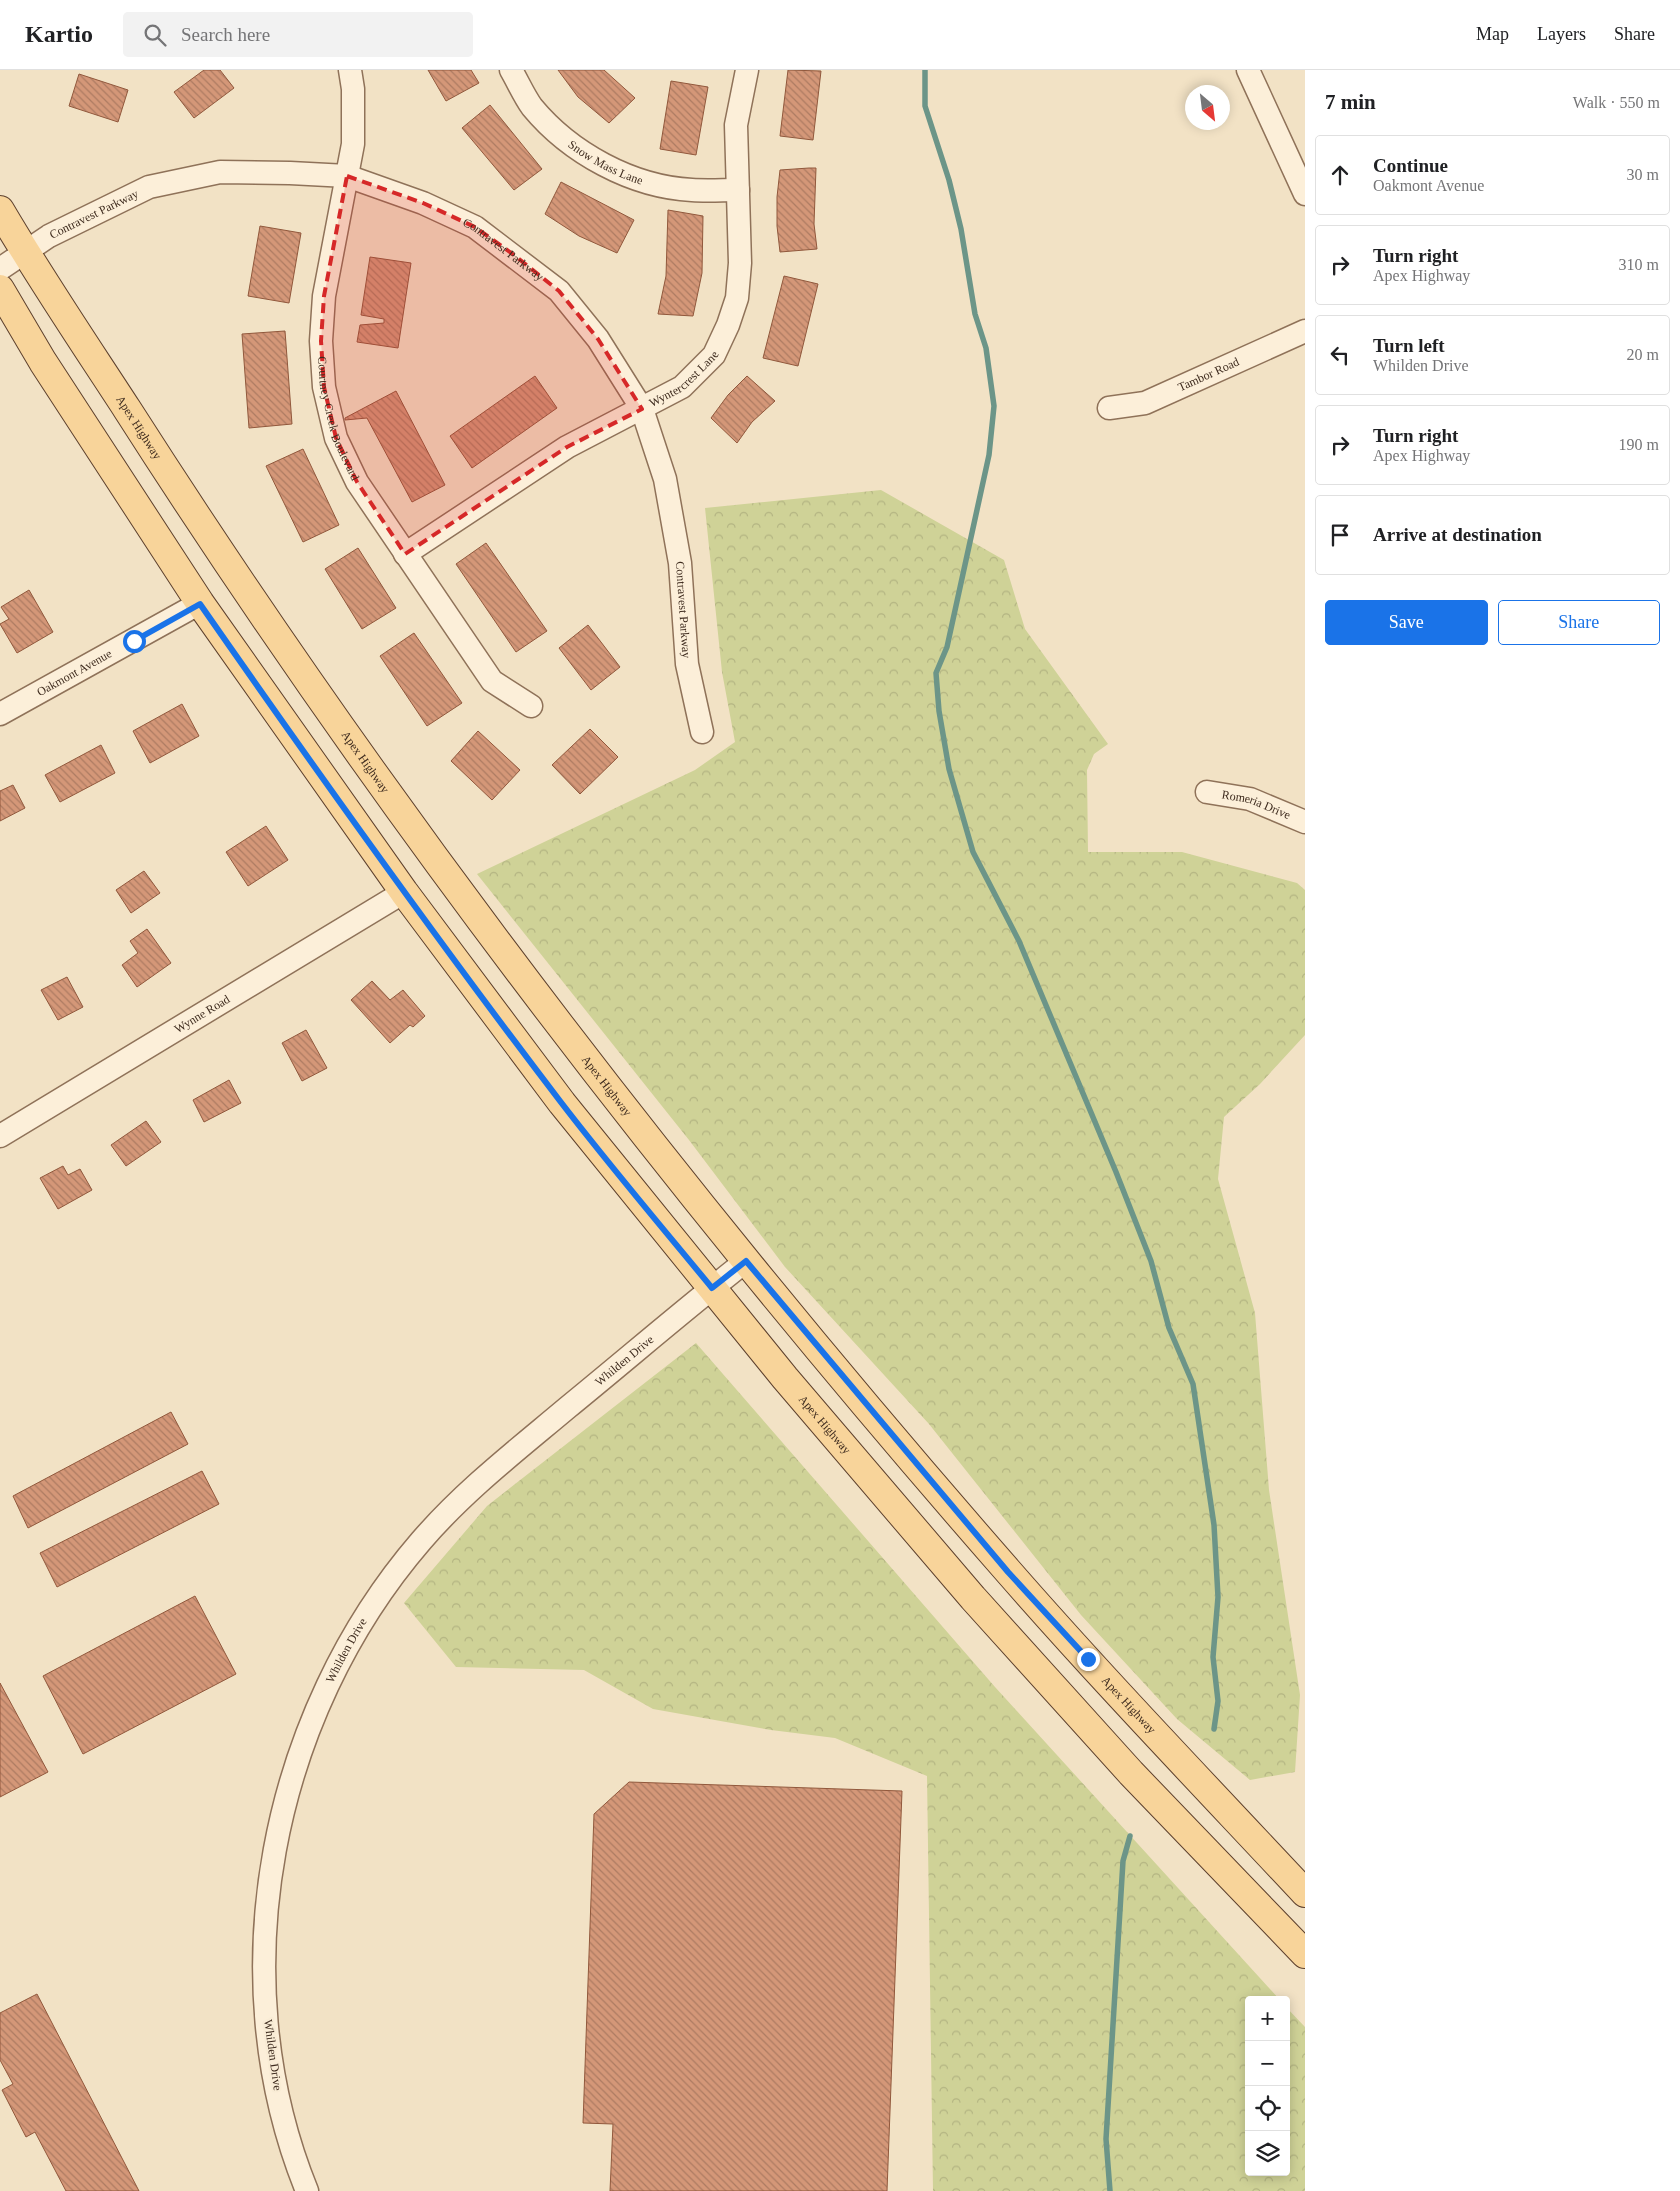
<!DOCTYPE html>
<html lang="en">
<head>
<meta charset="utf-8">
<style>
	:root { --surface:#fff; --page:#f2f2f2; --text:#202124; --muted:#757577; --line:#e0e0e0; --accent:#1a73e8 }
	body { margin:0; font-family:Georgia,serif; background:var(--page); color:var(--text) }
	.controls { position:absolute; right:15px; bottom:15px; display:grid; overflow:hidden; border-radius:5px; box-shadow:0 2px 12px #0003 }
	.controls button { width:45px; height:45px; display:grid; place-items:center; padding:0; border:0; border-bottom:1px solid var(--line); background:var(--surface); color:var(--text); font:25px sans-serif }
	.compass { position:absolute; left:1185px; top:15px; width:45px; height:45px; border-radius:50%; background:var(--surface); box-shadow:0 2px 12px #0003; rotate:152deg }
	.stop { position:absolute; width:15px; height:15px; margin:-11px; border:4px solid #1a73e8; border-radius:50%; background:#fff }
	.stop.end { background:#1a73e8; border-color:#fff; box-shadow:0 1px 5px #0008 }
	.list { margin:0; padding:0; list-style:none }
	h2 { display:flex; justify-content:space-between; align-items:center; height:65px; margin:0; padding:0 20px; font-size:21px }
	h2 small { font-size:16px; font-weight:400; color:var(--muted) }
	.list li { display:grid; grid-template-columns:32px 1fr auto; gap:15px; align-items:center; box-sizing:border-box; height:80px; margin:0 10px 10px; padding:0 10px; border:1px solid var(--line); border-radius:5px }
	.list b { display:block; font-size:19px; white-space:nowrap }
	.list p { margin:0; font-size:16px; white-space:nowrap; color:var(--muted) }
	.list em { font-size:16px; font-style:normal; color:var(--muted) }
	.actions { display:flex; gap:10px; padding:15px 20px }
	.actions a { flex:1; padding:11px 0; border:1px solid var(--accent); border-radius:5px; text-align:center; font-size:18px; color:var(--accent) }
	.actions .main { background:var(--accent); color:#fff }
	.icon { flex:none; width:28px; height:28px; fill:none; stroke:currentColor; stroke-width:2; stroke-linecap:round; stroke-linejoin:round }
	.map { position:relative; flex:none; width:1305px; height:2121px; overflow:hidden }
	header { display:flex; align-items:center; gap:30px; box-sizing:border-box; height:70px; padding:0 25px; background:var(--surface); border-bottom:1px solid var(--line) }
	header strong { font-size:24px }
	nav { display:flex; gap:28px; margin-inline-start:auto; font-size:18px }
	.search { width:350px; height:45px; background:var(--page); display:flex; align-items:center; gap:12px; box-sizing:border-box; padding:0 18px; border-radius:5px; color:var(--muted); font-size:19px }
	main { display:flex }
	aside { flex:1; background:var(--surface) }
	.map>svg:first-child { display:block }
	.forest { fill:url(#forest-crowns) }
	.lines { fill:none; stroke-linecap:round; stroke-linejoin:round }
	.stream { stroke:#6c9588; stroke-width:5.5 }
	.building { fill:url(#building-back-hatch); stroke:#91583c }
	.minor-casing { stroke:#8f7259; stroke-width:25 }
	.major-casing { stroke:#5d402d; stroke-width:30 }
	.minor { stroke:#fcefd9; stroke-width:22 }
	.major { stroke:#f8d49a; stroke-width:28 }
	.route { stroke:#1a73e8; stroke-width:6 }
	.marked { fill:#d62828; fill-opacity:0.2; stroke:#d62828; stroke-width:4; stroke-dasharray:10 6; stroke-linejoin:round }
	.labels { text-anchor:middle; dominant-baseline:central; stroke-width:4.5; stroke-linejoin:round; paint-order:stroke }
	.street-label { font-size:12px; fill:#3e2b1e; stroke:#f9ecd5 }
</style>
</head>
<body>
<header>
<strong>Kartio</strong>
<div class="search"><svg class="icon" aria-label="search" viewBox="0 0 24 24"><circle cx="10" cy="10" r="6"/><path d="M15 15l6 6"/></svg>Search here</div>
<nav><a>Map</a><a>Layers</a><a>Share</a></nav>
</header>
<main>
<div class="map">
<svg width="1305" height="2121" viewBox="0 0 1305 2121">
	<defs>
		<pattern id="forest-crowns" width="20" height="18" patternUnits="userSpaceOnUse" patternTransform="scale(1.25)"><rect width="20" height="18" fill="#cfd297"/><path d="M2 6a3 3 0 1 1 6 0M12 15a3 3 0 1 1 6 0" fill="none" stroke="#b3b482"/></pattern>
		<pattern id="building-back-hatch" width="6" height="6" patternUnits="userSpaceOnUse" patternTransform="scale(1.25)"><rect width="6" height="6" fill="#d49778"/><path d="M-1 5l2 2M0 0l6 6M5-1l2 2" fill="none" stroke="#ad7b62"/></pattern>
	</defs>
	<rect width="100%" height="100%" fill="#f2e2c5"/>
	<!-- forest -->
	<g class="forest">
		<polygon points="881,420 1004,490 1025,559 1108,674 1094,684 1087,700 1088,782 1182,782 1297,813 1305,820 1305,965 1260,1014 1224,1047 1218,1109 1255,1243 1269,1420 1300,1625 1295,1702 1250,1710 1177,1649 1081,1545 929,1354 785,1197 689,1070 477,804 695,700 735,672 722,602 705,438"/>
		<polygon points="696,1273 995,1617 1280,1930 1249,1930 1249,2102 1286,2102 1286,1937 1305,1957 1305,2121 933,2121 927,1706 835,1668 771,1660 653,1639 584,1600 456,1597 404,1533 487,1436"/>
	</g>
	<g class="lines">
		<!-- stream -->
		<g class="stream">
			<polyline points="925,0 925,36 949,110 961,159 975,244 986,278 994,336 989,385 947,577 936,603 939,641 949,699 973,782 1019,871 1116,1102 1151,1191 1169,1258 1193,1314 1214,1455 1218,1527 1213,1587 1218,1631 1214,1659"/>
			<polyline points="1110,2121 1106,2069 1123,1791 1130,1766"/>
		</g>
	</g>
	<!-- building -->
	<g class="building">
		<polygon points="204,0 220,0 234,18 194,48 174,22"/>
		<polygon points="428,0 471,0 479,13 446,31"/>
		<polygon points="558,0 604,0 635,28 609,53 578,27"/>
		<polygon points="788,0 821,1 813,70 780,66"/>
		<polygon points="79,4 128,20 118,52 69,36"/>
		<polygon points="671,11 708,17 696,85 660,79"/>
		<polygon points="490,35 542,99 514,120 462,58"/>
		<polygon points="809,98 816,98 814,154 817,179 780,182 777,156 777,127 780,100"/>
		<polygon points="561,112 634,150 617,183 579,166 545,144"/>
		<polygon points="668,140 703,146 702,203 693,246 658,244 666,206"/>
		<polygon points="260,156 301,163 289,233 248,226"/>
		<polygon points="370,187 411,193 398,278 357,272 360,255 384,253 384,249 361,245"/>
		<polygon points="784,206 818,214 798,296 763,288"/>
		<polygon points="285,261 292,354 249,358 242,264"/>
		<polygon points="535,306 557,338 472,398 450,366"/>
		<polygon points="747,306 775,331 752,352 737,373 711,348 728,325"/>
		<polygon points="396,321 445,415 412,432 367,348 345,350 345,348"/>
		<polygon points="303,379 339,455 303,472 266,396"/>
		<polygon points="486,473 547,561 516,582 456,494"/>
		<polygon points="358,478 396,538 362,559 325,499"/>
		<polygon points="29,520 53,562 17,583 0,554 9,549 1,537"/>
		<polygon points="588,555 620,597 591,620 559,578"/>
		<polygon points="414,563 462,633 427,656 380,586"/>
		<polygon points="182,634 199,666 150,693 133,661"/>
		<polygon points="590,659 618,687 580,724 552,695"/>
		<polygon points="478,661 520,700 492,730 451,691"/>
		<polygon points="101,675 115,703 60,732 45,705"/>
		<polygon points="13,715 25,738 0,751 0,721"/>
		<polygon points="266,756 288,790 248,816 226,782"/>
		<polygon points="144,801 160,823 131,843 116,820"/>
		<polygon points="147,859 171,893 137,917 122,895 138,883 130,871"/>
		<polygon points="67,907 83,937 58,950 41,920"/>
		<polygon points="372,911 390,930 403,920 425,946 413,957 410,955 390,973 351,930"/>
		<polygon points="306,960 327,998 302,1011 282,973"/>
		<polygon points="229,1010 241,1033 204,1052 193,1030"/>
		<polygon points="146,1051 161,1072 126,1096 111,1075"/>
		<polygon points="63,1096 68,1105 80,1099 92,1120 58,1139 40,1108"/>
		<polygon points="171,1342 188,1374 28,1458 13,1426"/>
		<polygon points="202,1401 219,1434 57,1517 40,1483"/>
		<polygon points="195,1526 236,1604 83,1684 43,1606"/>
		<polygon points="0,1613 48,1702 0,1727"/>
		<polygon points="629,1712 902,1721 887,2121 610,2121 613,2054 583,2053 594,1744"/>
		<polygon points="37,1924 139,2121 66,2121 35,2062 26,2067 2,2020 13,2014 0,1990 0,1943"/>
	</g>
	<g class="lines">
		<!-- minor casing -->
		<g class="minor-casing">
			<g id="minor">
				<path id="s1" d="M350 0 353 19V74L324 226 321 271 324 317 336 368 357 412 492 611 531 636"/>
				<path id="s2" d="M511 0C518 12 524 26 532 37 570 83 632 117 692 120 707 121 723 120 738 120"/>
				<polyline points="1248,0 1305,124"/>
				<path id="s3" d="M0 199 49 166 149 117 220 102 290 103 347 106 423 133 475 157 559 221 598 269 642 339 665 409 680 493 687 594 702 662"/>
				<path id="s4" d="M1109 338 1145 333 1305 261"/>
				<path id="s5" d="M405 484 567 377 682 317 714 285 728 255 737 228 740 193 736 55 747 0"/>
				<path id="s6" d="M0 644 200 533"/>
				<path id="s7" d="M1207 722 1250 729 1305 752"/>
				<path id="s8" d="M0 1066 404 822"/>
				<path id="s9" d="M307 2121C219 1905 271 1645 421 1471 464 1421 517 1380 567 1338 627 1289 685 1239 746 1191"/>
			</g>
		</g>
		<!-- major casing -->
		<g class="major-casing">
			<g id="major">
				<path id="s10" d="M0 140C40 208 84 273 127 339 389 749 687 1134 1007 1500 1103 1610 1205 1716 1305 1823"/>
				<path id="s11" d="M0 219 43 292 200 533 404 822 562 1033 785 1308 973 1528 1131 1703 1305 1884"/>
			</g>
		</g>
		<!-- minor -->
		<use href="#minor" class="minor"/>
		<!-- major -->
		<use href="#major" class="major"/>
	</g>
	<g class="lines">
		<!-- route -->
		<path class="route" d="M134 571 200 534C317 702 436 869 560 1031 609 1095 661 1156 712 1218L746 1191 1008 1502 1088 1589"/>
	</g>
	<!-- marked area -->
	<path class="marked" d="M347 106 423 133 475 157 514 185 559 221 598 269 642 339 567 377 405 484 357 412 336 368 324 317 321 271 324 226Z"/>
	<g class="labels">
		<!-- street labels -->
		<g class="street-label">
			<text stroke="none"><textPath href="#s2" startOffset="136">Snow Mass Lane</textPath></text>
			<text stroke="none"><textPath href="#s3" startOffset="109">Contravest Parkway</textPath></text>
			<text stroke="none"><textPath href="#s3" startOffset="544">Contravest Parkway</textPath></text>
			<text stroke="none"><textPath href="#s4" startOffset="106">Tambor Road</textPath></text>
			<text stroke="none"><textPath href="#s5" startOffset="330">Wyntercrest Lane</textPath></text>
			<text stroke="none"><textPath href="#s1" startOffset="354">Courtney Creek Boulevard</textPath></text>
			<text stroke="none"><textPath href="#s10" startOffset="258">Apex Highway</textPath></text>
			<text stroke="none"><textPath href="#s3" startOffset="964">Contravest Parkway</textPath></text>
			<text stroke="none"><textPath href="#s6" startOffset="85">Oakmont Avenue</textPath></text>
			<text stroke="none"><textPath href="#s10" startOffset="662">Apex Highway</textPath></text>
			<text stroke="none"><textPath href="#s7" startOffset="51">Romeria Drive</textPath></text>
			<text stroke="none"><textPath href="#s8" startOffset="236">Wynne Road</textPath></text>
			<text stroke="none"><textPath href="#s10" startOffset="1066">Apex Highway</textPath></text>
			<text stroke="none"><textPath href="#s9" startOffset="965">Whilden Drive</textPath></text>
			<text stroke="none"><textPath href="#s11" startOffset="1405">Apex Highway</textPath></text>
			<text stroke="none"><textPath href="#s9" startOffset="560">Whilden Drive</textPath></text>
			<text stroke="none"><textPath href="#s10" startOffset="1876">Apex Highway</textPath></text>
			<text transform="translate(273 1985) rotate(82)">Whilden Drive</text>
		</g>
	</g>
</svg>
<div class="controls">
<button>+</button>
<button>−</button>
<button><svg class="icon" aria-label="locate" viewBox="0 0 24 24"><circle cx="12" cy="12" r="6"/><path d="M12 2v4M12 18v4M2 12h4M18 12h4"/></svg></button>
<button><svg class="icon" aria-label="layers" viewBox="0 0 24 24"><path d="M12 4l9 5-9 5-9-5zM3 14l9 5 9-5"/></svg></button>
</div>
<svg class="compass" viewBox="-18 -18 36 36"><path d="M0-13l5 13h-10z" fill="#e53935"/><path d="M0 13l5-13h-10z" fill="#757577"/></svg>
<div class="stop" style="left:134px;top:571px"></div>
<div class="stop end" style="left:1088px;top:1589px"></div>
</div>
<aside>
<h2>7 min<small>Walk · 550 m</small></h2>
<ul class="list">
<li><svg class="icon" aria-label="ahead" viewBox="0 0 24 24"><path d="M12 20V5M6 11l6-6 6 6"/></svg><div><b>Continue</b><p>Oakmont Avenue</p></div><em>30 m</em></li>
<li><svg class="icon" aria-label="right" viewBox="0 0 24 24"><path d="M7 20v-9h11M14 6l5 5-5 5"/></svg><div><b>Turn right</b><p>Apex Highway</p></div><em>310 m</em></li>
<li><svg class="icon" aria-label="left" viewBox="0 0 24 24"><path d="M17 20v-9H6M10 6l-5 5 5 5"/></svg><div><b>Turn left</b><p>Whilden Drive</p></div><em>20 m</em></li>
<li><svg class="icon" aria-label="right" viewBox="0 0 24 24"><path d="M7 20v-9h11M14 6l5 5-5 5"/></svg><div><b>Turn right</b><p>Apex Highway</p></div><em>190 m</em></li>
<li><svg class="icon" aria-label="arrive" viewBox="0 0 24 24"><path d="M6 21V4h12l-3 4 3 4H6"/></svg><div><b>Arrive at destination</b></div></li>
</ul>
<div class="actions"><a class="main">Save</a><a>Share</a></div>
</aside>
</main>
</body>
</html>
